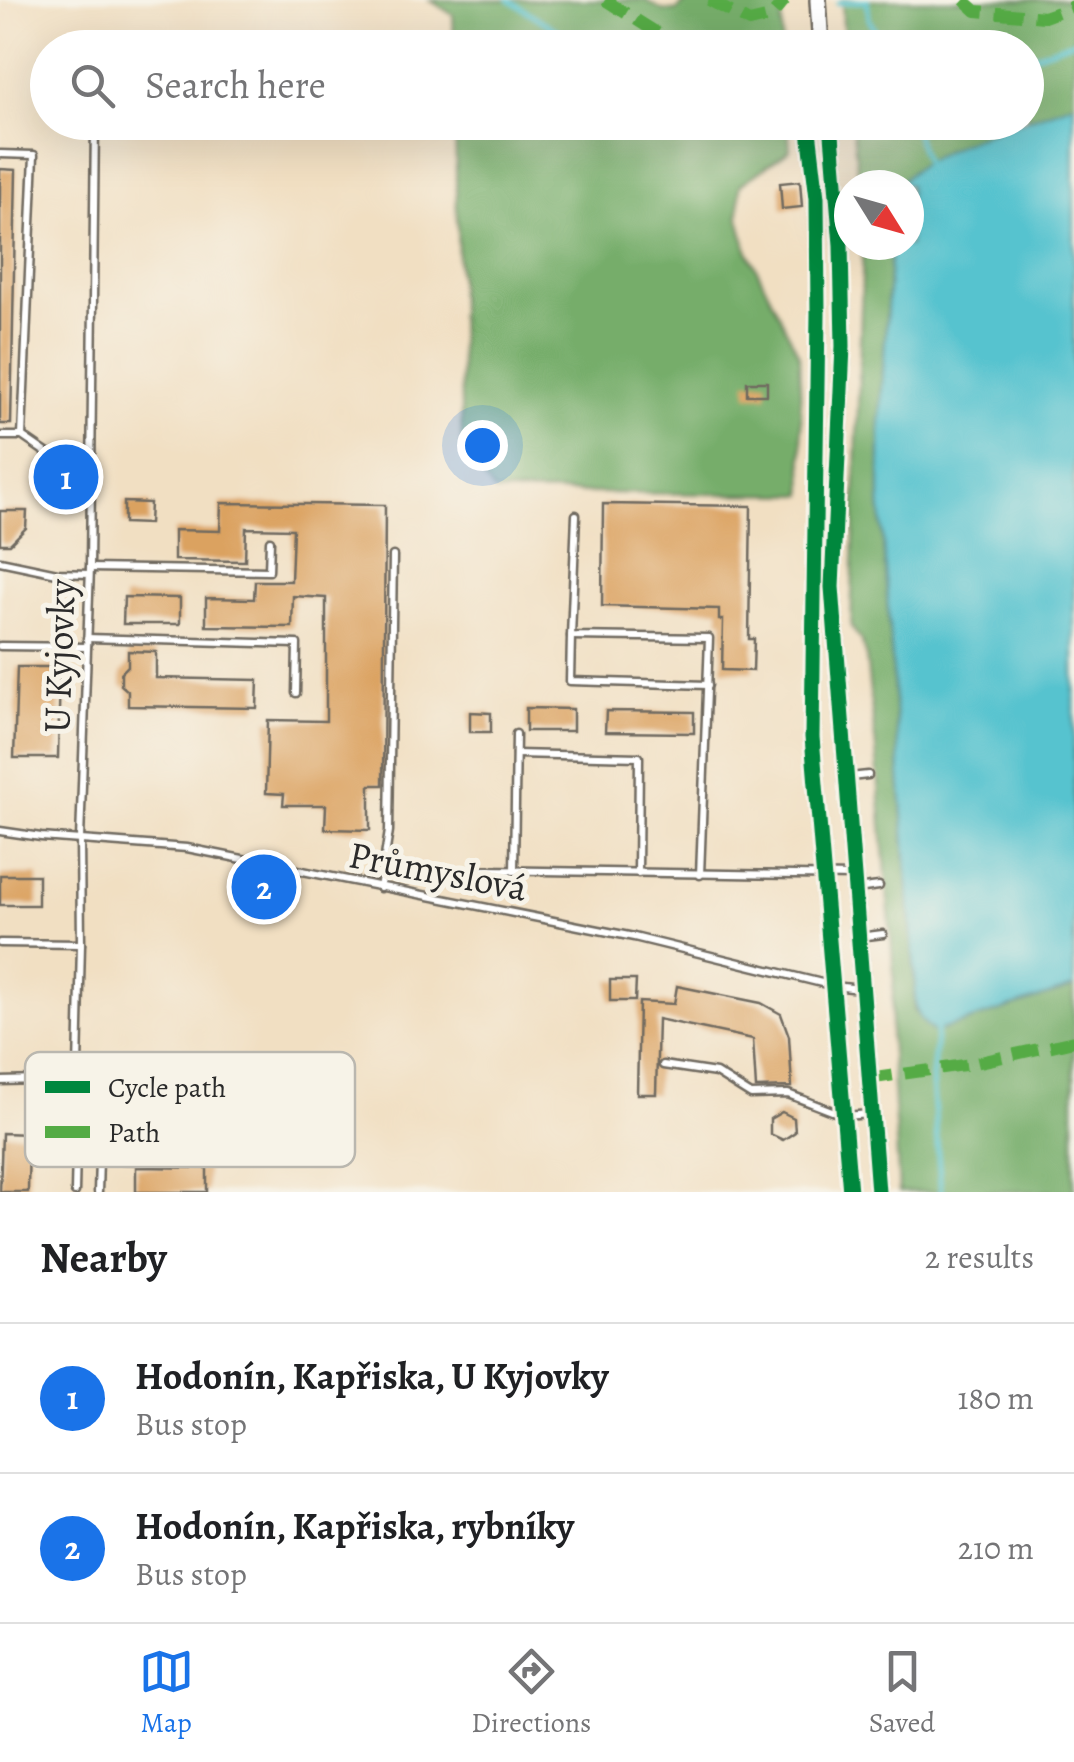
<!DOCTYPE html>
<html lang="en">
<head>
<meta charset="utf-8">
<style>
	:root { --surface:#fff; --page:#f2f2f2; --text:#202124; --muted:#757577; --line:#e0e0e0; --accent:#1a73e8 }
	body { margin:0; font-family:Alegreya,serif; background:var(--page); color:var(--text) }
	.compass { position:absolute; left:834px; top:170px; width:90px; height:90px; border-radius:50%; background:var(--surface); box-shadow:0 10px 40px #0002; rotate:127deg }
	.you { position:absolute; left:482px; top:445px; width:35px; height:35px; margin:-25px; border:8px solid #fff; border-radius:50%; background:#1a73e8; box-shadow:0 0 0 15px #1a73e833 }
	.badge { display:grid; place-items:center; width:65px; height:65px; border-radius:50%; background:var(--accent); color:#fff; font-size:32px; font-weight:700 }
	.pin { position:absolute; translate:-50% -50%; border:5px solid #fff; box-shadow:0 2px 10px #0006 }
	.list { margin:0; padding:0; list-style:none }
	h2 { display:flex; justify-content:space-between; align-items:center; height:130px; margin:0; padding:0 40px; font-size:42px }
	h2 small { font-size:32px; font-weight:400; color:var(--muted) }
	.list li { display:grid; grid-template-columns:65px 1fr auto; gap:30px; align-items:center; box-sizing:border-box; height:150px; padding:0 40px; border-top:2px solid var(--line) }
	.list b { display:block; font-size:38px; white-space:nowrap }
	.list p { margin:0; font-size:32px; white-space:nowrap; color:var(--muted) }
	.list em { font-size:32px; font-style:normal; color:var(--muted) }
	.icon { flex:none; width:55px; height:55px; fill:none; stroke:currentColor; stroke-width:2; stroke-linecap:round; stroke-linejoin:round }
	.map { position:relative; flex:none; width:1074px; height:1192px; overflow:hidden }
	.search { position:absolute; background:var(--surface); box-shadow:0 10px 40px #0002; left:30px; right:30px; top:30px; height:110px; display:flex; align-items:center; gap:25px; box-sizing:border-box; padding:0 35px; border-radius:55px; color:var(--muted); font-size:38px }
	.sheet { height:430px; background:var(--surface) }
	nav { display:flex; justify-content:space-around; align-items:center; box-sizing:border-box; height:140px; border-top:2px solid var(--line); background:var(--surface); font-size:28px; color:var(--muted) }
	nav a { display:grid; justify-items:center; gap:5px }
	nav .on { color:var(--accent) }
	.map>svg:first-child { display:block }
	.forest { fill:#76ad6b; stroke:#506c4b; stroke-width:2.5 }
	.water { fill:#56c3cf; stroke:#40777d; stroke-width:2.5 }
	.lines { fill:none; stroke-linecap:round; stroke-linejoin:round }
	.stream { stroke:#56c3cf; stroke-width:5 }
	.building { fill:#dba260 }
	.service-casing { stroke:#706a60; stroke-width:11 }
	.tertiary-casing { stroke:#706a60; stroke-width:20 }
	.service { stroke:#fff; stroke-width:6 }
	.tertiary { stroke:#fff; stroke-width:15 }
	.quiet { stroke:#54ab44; stroke-width:12; stroke-dasharray:25 12; stroke-linecap:butt }
	.cycleway-casing { stroke:#f7f3e8; stroke-width:21 }
	.cycleway { stroke:#00873e; stroke-width:15 }
	.labels { text-anchor:middle; dominant-baseline:central; stroke-width:10; stroke-linejoin:round; paint-order:stroke }
	.street-label { font-size:38px; fill:#2b2b2b; stroke:#f7f3e8 }
	.key { fill:#f7f3e8; stroke:#bab7af; stroke-width:2.5 }
	.key-label { font-size:28px; fill:#2b2b2b }
</style>
</head>
<body>
<div class="map">
<svg width="1074" height="1192" viewBox="0 0 1074 1192">
	<rect width="100%" height="100%" fill="#f7f3e8"/>
	<filter id="ink" filterUnits="userSpaceOnUse"><feTurbulence type="fractalNoise" baseFrequency=".01" numOctaves="2"/><feDisplacementMap in="SourceGraphic" scale="20" xChannelSelector="R" yChannelSelector="G"/><feConvolveMatrix kernelMatrix="1 2 1 2 8 2 1 2 1" color-interpolation-filters="sRGB"/></filter>
	<filter id="wash" filterUnits="userSpaceOnUse"><feTurbulence type="fractalNoise" baseFrequency=".0048" numOctaves="4" result="noise"/><feDisplacementMap in="SourceGraphic" scale="40" xChannelSelector="R" yChannelSelector="G"/><feGaussianBlur stdDeviation="2.25" result="paint"/><feColorMatrix in="noise" values="0 0 0 0 0 0 0 0 0 0 0 0 0 0 0 0 0 1.4 0 .05"/><feComposite in="paint" operator="in"/></filter>
	<g filter="url(#wash)">
		<rect width="100%" height="100%" fill="#f1dfc2"/>
		<!-- forest -->
		<g class="forest">
			<polygon points="430,0 645,0 662,10 676,11 688,0 782,0 782,47 454,47 453,15"/>
			<polygon points="842,0 1074,0 1074,103 1027,121 1026,48 844,47"/>
			<polygon points="455,123 788,123 790,150 740,185 739,218 747,249 799,355 804,495 495,492 462,451"/>
			<polygon points="852,123 1021,123 946,150 903,179 900,185 859,185"/>
			<polygon points="863,245 891,245 880,419 880,498 915,982 914,1011 934,1032 1074,987 1074,1192 899,1192 890,1036 894,977 876,749 866,657 861,640 851,627"/>
		</g>
		<!-- water -->
		<path class="water" d="M1074 103V987L934 1032C914 1017 914 1007 915 982L880 498V419L891 245H909V185H900C919 149 1034 118 1074 103Z"/>
		<g class="lines">
			<!-- stream -->
			<g class="stream">
				<polyline points="509,0 585,48"/>
				<polyline points="774,0 776,0"/>
				<polyline points="867,0 869,19 884,48"/>
				<polyline points="838,3 867,1"/>
				<polyline points="1026,58 1074,41"/>
				<polyline points="739,122 767,131 834,126 845,122"/>
				<polyline points="912,122 926,165"/>
				<polyline points="937,1026 932,1079 941,1192"/>
			</g>
		</g>
		<g id="blocks">
			<!-- building -->
			<g class="building">
				<polygon points="0,169 16,170 11,424 0,424"/>
				<polygon points="800,181 802,207 782,209 780,183"/>
				<rect x="747" y="382" width="20" height="13"/>
				<polygon points="124,502 150,503 149,524 124,523"/>
				<polygon points="221,503 385,505 383,785 370,785 370,830 325,829 326,805 283,805 284,794 266,793 268,720 326,721 326,598 293,596 292,627 206,626 206,598 254,599 255,581 291,581 293,529 246,528 245,561 174,560 174,530 220,531"/>
				<polygon points="603,504 751,506 749,639 754,639 753,671 722,670 723,620 719,620 719,609 602,606"/>
				<polygon points="0,511 27,511 26,528 10,544 0,544"/>
				<polygon points="124,597 180,598 180,624 123,624"/>
				<polygon points="128,651 156,652 156,678 258,680 257,708 128,706 128,691 121,685 121,673 128,666"/>
				<polygon points="17,667 60,667 58,758 14,758"/>
				<polygon points="526,708 573,709 573,731 526,731"/>
				<polygon points="606,711 694,712 694,733 605,732"/>
				<polygon points="470,712 491,713 491,732 470,732"/>
				<rect x="0" y="875" width="38" height="30"/>
				<polygon points="610,980 636,980 635,1001 610,1001"/>
				<polygon points="677,986 761,1003 781,1014 789,1036 792,1087 756,1088 753,1039 658,1019 656,1094 637,1094 639,1002 674,1004"/>
				<polygon points="782,1112 794,1118 795,1132 783,1140 770,1134 770,1119"/>
				<polygon points="2,1133 29,1134 28,1192 0,1192"/>
				<polygon points="136,1167 207,1168 207,1192 136,1192"/>
			</g>
		</g>
	</g>
	<g filter="url(#ink)">
		<use href="#blocks" fill-opacity="0" stroke="#706a60" stroke-width="2.5"/>
		<g class="lines">
			<!-- service casing -->
			<g class="service-casing">
				<g id="service">
					<polyline points="42,61 48,61"/>
					<polyline points="0,154 34,155 22,436"/>
					<polyline points="0,436 22,436 90,483"/>
					<polyline points="576,515 571,636 709,638 700,875"/>
					<polyline points="0,561 57,573 89,574"/>
					<polyline points="90,568 269,571 270,541"/>
					<polyline points="571,636 570,681 708,685"/>
					<polyline points="87,638 297,644 296,693"/>
					<polyline points="0,646 87,647"/>
					<polyline points="516,754 639,757 638,873"/>
					<polyline points="850,777 868,775"/>
					<polyline points="0,831 41,837 187,848 634,937 834,986 860,989"/>
					<polyline points="483,870 852,876"/>
					<polyline points="514,871 516,734"/>
					<polyline points="380,888 389,831 393,556"/>
					<polyline points="856,889 879,886"/>
					<polyline points="859,937 883,934"/>
					<polyline points="0,943 81,944"/>
					<polyline points="663,1065 716,1073 751,1095 788,1094 845,1116 870,1114"/>
					<polyline points="0,1081 79,1079"/>
					<polyline points="76,1158 99,1159"/>
					<polyline points="75,1192 81,944 80,839 90,568 95,122"/>
					<polyline points="98,1192 99,1159 202,1162"/>
				</g>
			</g>
			<!-- tertiary casing -->
			<g class="tertiary-casing">
				<g id="tertiary">
					<polyline points="818,0 821,48"/>
					<polyline points="831,122 841,245 843,346 832,587 878,1192"/>
				</g>
			</g>
			<!-- service -->
			<use href="#service" class="service"/>
			<!-- tertiary -->
			<use href="#tertiary" class="tertiary"/>
			<!-- quiet -->
			<g class="quiet">
				<polyline points="605,0 681,48"/>
				<polyline points="709,0 749,22 770,17 785,0"/>
				<polyline points="964,0 976,11 1044,17 1074,6"/>
				<polyline points="868,1079 971,1064 1074,1041"/>
			</g>
			<!-- cycleway casing -->
			<g class="cycleway-casing">
				<g id="cycleway">
					<polyline points="808,122 817,198 818,314 812,737 850,1192"/>
					<polyline points="831,122 841,245 843,346 832,587 878,1192"/>
				</g>
			</g>
			<!-- cycleway -->
			<use href="#cycleway" class="cycleway"/>
		</g>
	</g>
	<g class="labels">
		<!-- street labels -->
		<g class="street-label">
			<text transform="translate(59 656) rotate(-88)">U Kyjovky</text>
			<text transform="translate(438 871) rotate(11)">Průmyslová</text>
		</g>
	</g>
	<!-- legend -->
	<rect x="25" y="1052" width="330" height="115" rx="15" class="key"/>
	<rect x="45" y="1081" width="45" height="12" fill="#00873e"/>
	<rect x="45" y="1126" width="45" height="12" fill="#54ab44"/>
	<g class="key-label">
		<text x="108" y="1097">Cycle path</text>
		<text x="108" y="1142">Path</text>
	</g>
</svg>
<svg class="compass" viewBox="-18 -18 36 36"><path d="M0-13l5 13h-10z" fill="#e53935"/><path d="M0 13l5-13h-10z" fill="#757577"/></svg>
<div class="you"></div>
<div class="pin badge" style="left:66px;top:477px">1</div>
<div class="pin badge" style="left:264px;top:887px">2</div>
<div class="search"><svg class="icon" aria-label="search" viewBox="0 0 24 24"><circle cx="10" cy="10" r="6"/><path d="M15 15l6 6"/></svg>Search here</div>
</div>
<section class="sheet">
<h2>Nearby<small>2 results</small></h2>
<ul class="list">
<li><span class="badge">1</span><div><b>Hodonín, Kapřiska, U Kyjovky</b><p>Bus stop</p></div><em>180 m</em></li>
<li><span class="badge">2</span><div><b>Hodonín, Kapřiska, rybníky</b><p>Bus stop</p></div><em>210 m</em></li>
</ul>
</section>
<nav>
<a class="on"><svg class="icon" aria-label="map" viewBox="0 0 24 24"><path d="M3 6l6-2 6 2 6-2v14l-6 2-6-2-6 2zM9 4v14M15 6v14"/></svg>Map</a>
<a><svg class="icon" aria-label="directions" viewBox="0 0 24 24"><path d="M12 3l9 9-9 9-9-9zM9 14v-3h6M13 9l2 2-2 2"/></svg>Directions</a>
<a><svg class="icon" aria-label="saved" viewBox="0 0 24 24"><path d="M7 4h10v16l-5-4-5 4z"/></svg>Saved</a>
</nav>
</body>
</html>
